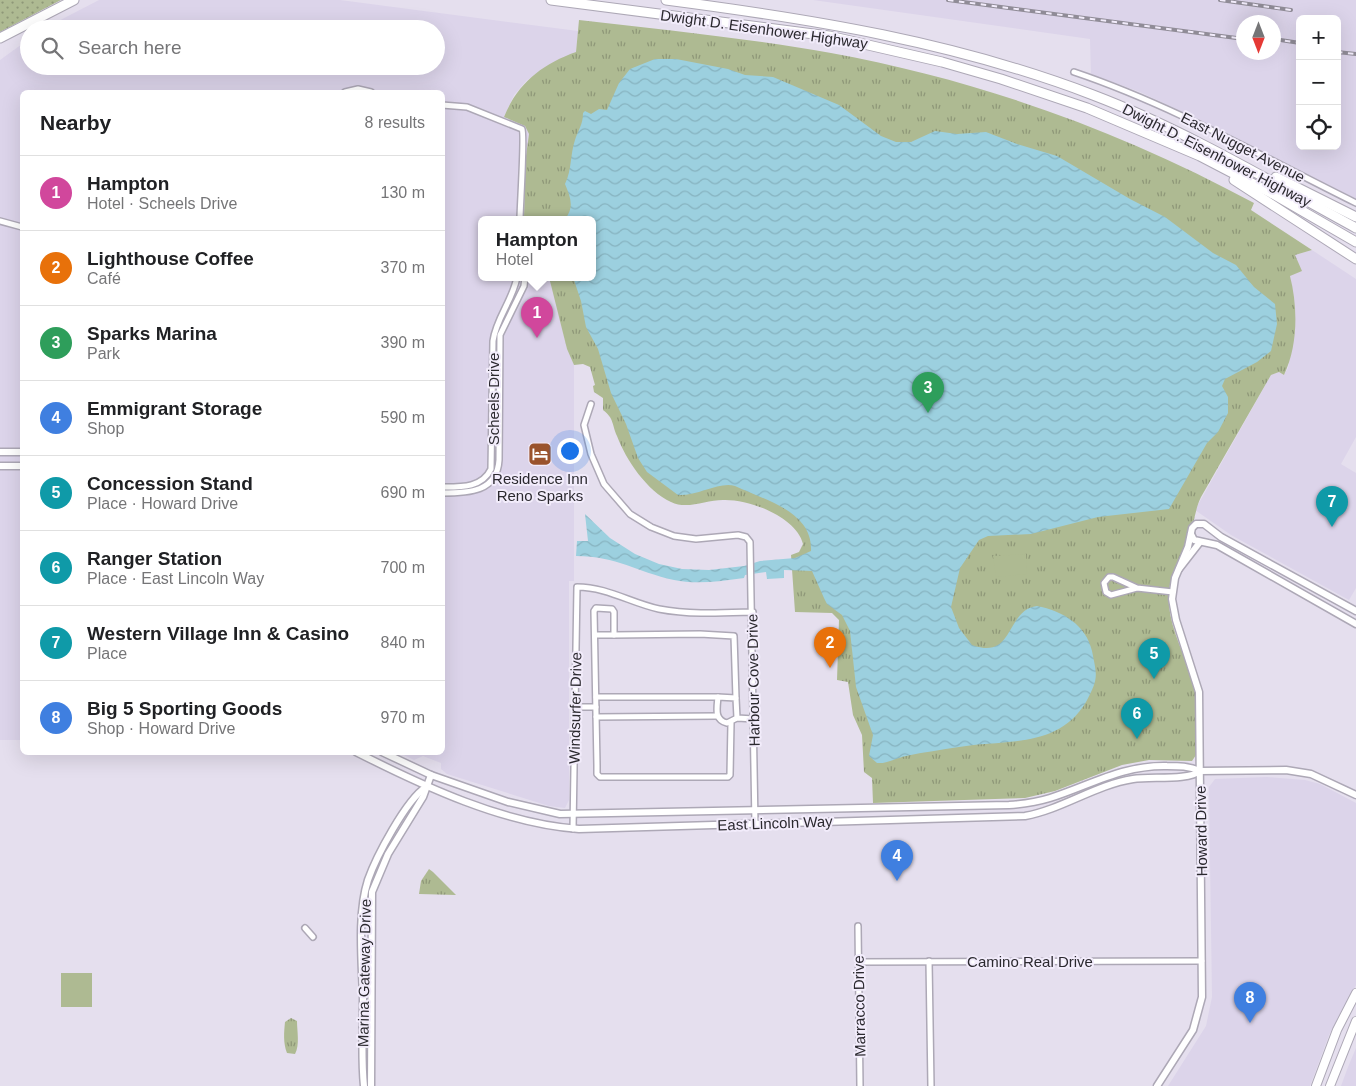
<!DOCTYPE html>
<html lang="en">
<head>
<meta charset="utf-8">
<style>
	:root { --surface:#fff; --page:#f6f6f6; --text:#202124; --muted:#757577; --line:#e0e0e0; --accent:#1a73e8 }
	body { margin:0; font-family:Arial,sans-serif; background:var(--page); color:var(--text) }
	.controls { position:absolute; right:15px; top:15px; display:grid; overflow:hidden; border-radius:8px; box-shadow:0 5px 20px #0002 }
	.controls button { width:45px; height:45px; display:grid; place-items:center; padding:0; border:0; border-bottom:1px solid var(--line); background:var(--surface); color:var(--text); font:25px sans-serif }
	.compass { position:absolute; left:1236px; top:15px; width:45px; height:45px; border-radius:50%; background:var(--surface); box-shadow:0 5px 20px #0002; rotate:180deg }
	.you { position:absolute; left:569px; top:450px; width:18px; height:18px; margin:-12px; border:4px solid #fff; border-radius:50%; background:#1a73e8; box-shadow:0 0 0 8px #1a73e833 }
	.badge { display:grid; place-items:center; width:32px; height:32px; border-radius:50%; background:var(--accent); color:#fff; font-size:16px; font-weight:700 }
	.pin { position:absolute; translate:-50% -41px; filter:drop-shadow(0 1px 2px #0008) }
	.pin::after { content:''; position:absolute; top:26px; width:18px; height:15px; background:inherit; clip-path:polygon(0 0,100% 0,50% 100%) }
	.popup { position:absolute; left:478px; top:216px; width:118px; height:65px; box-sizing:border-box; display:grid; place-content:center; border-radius:8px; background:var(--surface); filter:drop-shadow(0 1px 4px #0005); font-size:16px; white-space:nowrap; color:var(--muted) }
	.popup b { font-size:19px; color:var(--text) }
	.popup::after { content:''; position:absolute; left:50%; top:100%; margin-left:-10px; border:10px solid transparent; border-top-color:var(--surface) }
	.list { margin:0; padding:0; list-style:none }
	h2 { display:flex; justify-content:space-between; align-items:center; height:65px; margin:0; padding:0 20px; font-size:21px }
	h2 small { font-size:16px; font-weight:400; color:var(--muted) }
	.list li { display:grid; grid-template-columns:32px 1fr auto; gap:15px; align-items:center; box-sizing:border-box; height:75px; padding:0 20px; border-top:1px solid var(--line) }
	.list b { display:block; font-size:19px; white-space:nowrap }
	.list p { margin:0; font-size:16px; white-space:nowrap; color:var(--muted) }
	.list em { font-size:16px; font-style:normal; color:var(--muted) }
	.icon { flex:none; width:28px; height:28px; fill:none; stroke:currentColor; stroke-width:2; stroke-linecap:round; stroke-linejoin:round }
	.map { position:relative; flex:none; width:1356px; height:1086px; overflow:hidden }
	.search { position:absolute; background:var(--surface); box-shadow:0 5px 20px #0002; left:20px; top:20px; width:425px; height:55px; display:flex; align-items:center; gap:12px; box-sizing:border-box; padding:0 18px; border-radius:28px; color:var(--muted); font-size:19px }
	.panel { position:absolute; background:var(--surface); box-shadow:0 5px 20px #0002; left:20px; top:90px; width:425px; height:665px; border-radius:8px }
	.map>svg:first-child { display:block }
	.built { fill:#dcd4ea; fill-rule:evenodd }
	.grass { fill:url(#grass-dots) }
	.park { fill:url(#park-tufts) }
	.pitch { fill:#aeba92 }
	.water { fill:url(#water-waves) }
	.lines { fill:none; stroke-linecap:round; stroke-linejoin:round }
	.minor-casing { stroke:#ada8b6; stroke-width:8 }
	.tertiary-casing { stroke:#ada8b6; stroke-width:9 }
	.primary-casing { stroke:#ada8b6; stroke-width:10 }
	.motorway-casing { stroke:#ada8b6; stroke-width:11 }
	.minor { stroke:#fff; stroke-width:5 }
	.tertiary { stroke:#fff; stroke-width:6 }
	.primary { stroke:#fff; stroke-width:8 }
	.motorway { stroke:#fff; stroke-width:9 }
	.rail-casing { stroke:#908c97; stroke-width:4 }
	.rail { stroke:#f2ecfb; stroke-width:2; stroke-dasharray:5.5; stroke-linecap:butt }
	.labels { text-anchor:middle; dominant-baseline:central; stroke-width:4; stroke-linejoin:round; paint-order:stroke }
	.street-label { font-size:15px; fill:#2b292f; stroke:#f2ecfb }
	.poi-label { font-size:15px; fill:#2b292f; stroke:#f2ecfb }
</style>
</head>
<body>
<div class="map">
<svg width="1356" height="1086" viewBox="0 0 1356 1086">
	<defs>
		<pattern id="grass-dots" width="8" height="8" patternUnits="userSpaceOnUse" patternTransform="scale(1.25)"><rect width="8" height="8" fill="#aeba92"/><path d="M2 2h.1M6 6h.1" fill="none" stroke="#8e9778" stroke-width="1.8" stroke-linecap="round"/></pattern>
		<pattern id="park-tufts" width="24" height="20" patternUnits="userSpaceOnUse" patternTransform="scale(1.25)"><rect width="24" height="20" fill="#aeba92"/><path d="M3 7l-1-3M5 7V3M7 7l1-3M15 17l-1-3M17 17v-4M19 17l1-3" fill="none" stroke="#8e9778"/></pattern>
		<pattern id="water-waves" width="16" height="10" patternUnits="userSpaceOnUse" patternTransform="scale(1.25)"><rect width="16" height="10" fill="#9cd0df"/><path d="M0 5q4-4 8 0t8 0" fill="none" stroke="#87b3c0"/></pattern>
	</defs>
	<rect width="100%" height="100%" fill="#e5dfee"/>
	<!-- built -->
	<g class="built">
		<polygon points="99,0 340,0 578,31 576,52 527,80 514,95 504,117 525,126 529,134 525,163 524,219 482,219 482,277 550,277 567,349 574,365 574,581 569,581 569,800 565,808 549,806 447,774 441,769 441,763 423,756 414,760 400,753 442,752 442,92 22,92 22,740 0,740 0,60 29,39 29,66 436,66 436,29 43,29"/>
		<path d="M813 0H1356V199L1204 122 1140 92 1091 74 1090 39ZM1300 19H1337V146H1300ZM1274 22V52H1244V22Z"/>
		<polygon points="1312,250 1356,279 1356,437 1341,464 1356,473 1356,588 1349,600 1231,535 1195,510 1271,375 1279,372 1284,375 1288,368 1295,330 1294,300 1290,276 1295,255"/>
		<polygon points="1267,777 1305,780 1320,784 1356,803 1356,985 1329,1035 1310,1086 1168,1086 1206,1026 1212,997 1209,787 1215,779"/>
		<polygon points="1356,1048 1356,1086 1341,1086 1348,1067"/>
	</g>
	<!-- grass -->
	<polygon class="grass" points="0,0 61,0 0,32"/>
	<!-- park -->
	<g class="park">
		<path d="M579 20C663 30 748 38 831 53 979 80 1121 131 1254 203L1251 210 1312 250 1295 255 1302 271 1290 276C1298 307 1298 346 1284 375L1279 372 1271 375 1201 497C1194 512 1194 525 1189 540 1181 564 1166 577 1169 605 1171 631 1186 657 1193 682 1199 705 1196 732 1196 755L1192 761 1149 760 1122 765 1055 791 1025 798 873 803 872 778 864 772 862 735 853 715 848 682 837 680 839 620 832 613 795 612 791 555 799 552 803 544C797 518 751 499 723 500 706 500 687 510 671 502 647 491 626 460 617 436 612 425 614 418 603 410V398L594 392 593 386 595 385 590 367 583 364 574 365 567 349 549 277H592V219H524L525 163 529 134 525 126 504 117C517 84 542 64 576 52Z"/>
		<polygon points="429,869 433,872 456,895 419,894 421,881"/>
		<path d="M291 1018 297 1021C297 1031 300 1045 295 1054L287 1053C283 1043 284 1032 285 1022Z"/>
	</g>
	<!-- pitch -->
	<g class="pitch">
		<polygon points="1026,554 1027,574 996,577 993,556"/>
		<rect x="61" y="973" width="31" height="34"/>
	</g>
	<!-- water -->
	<path class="water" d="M655 59H676L728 69 745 75 773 77 839 105 881 136 896 142H911L935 131 957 134 986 132 1017 144 1057 156 1130 199 1165 217 1213 253 1236 265 1254 287 1275 304 1277 324 1271 351 1257 362 1225 379 1222 386 1228 397V413L1218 432 1207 443 1169 509 1098 517 1031 534 988 536 979 540 960 568 951 607 959 628 972 645C1015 661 1005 610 1037 606 1063 611 1086 625 1092 651 1097 676 1099 678 1086 702 1058 749 1005 739 959 747 941 750 924 752 906 756 896 758 887 764 877 763L869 756 873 735 856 687 850 631 842 615 827 604 824 598 812 571 784 570V578L767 579 766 572 745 575 744 578C721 581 697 585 674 580 637 572 617 556 576 556L577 541H588L585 514 610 538 635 554 659 564 682 569 709 570 744 566 760 561 795 558 811 551C813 511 764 500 735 486 720 481 698 496 678 495L647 472 638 458 626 424 611 393 598 349 586 327 581 301 573 277H592V219H565C575 207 570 196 565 184 572 169 570 155 575 140 578 130 583 125 583 113L585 111 591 114 599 109 607 110 619 83 630 69Z"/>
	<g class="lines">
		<!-- minor casing -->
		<g class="minor-casing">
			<g id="minor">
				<path d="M1074 72C1172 105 1263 157 1356 203"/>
				<polyline points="345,92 358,89 371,92"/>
				<path d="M442 105 467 107 522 129C525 134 520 207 520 219"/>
				<polyline points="0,221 22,227"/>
				<polyline points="591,404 584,425 591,454 604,484 630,514 651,527 674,536 696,539 738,535 746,537 750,542 755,824"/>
				<path d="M442 487C461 487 482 488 491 469L493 341C496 318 513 300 517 277"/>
				<path d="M442 493C469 493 497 492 499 460L500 335 524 286 525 277"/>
				<polyline points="1137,588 1113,577 1109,577 1104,583 1106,592 1111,595 1137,588 1173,592"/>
				<polyline points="595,635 614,635"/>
				<polyline points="596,697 718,697"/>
				<polyline points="575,707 596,707"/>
				<polyline points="596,717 717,716"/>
				<path d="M737 718 727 723C714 720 717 708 718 697L736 698 737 718 754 719"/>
				<polyline points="731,723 730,775 728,777 600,777 597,774 597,765 594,611 596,608 612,609 614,612 614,635 700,634 734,636 736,698"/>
				<path d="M573 829 577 587C607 587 631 603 659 609 690 615 722 613 753 612"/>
				<polyline points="858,926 860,1086"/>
				<polyline points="305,928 313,937"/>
				<polyline points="929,961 931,1086"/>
				<polyline points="858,962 1202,961"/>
			</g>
		</g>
		<!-- tertiary casing -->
		<g class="tertiary-casing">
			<g id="tertiary">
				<polyline points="0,452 22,452"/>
				<polyline points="0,466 22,466"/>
				<polyline points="1191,534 1194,540 1217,545 1356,624"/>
				<polyline points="1179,569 1200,542"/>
				<path d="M356 752C423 786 504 824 579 829L1025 816C1063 809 1095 785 1133 779 1150 776 1188 781 1200 771"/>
				<path d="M382 752 431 775 508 802 560 814 1009 805C1023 804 1037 802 1050 798 1091 785 1122 765 1167 766 1179 766 1189 766 1200 771L1286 770 1311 774 1356 795"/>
				<path d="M364 1086C361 1057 363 1027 363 998 362 962 357 914 368 880 376 857 406 800 426 787"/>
				<polyline points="371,1086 372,892 388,854 423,797 431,775"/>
				<polyline points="1157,1086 1193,1030 1202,997 1199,692 1176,620 1172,599 1175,578 1188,547 1192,528 1196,524 1204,524 1221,537 1356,611"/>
			</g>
		</g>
		<!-- primary casing -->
		<g class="primary-casing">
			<g id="primary">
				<polyline points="1316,1086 1337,1030 1356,993"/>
				<polyline points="1330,1086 1356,1021"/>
			</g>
		</g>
		<!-- motorway casing -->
		<g class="motorway-casing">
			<g id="motorway">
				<polyline points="551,0 829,36 942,62 1001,79 1087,108 1200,156 1271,193 1356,242"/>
				<path d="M666 0C812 19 955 42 1093 95 1185 130 1270 181 1356 228"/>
				<polyline points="0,38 74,0"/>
				<polyline points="1276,177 1356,217"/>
				<polyline points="1234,180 1356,259"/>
			</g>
		</g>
		<!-- minor -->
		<use href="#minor" class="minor"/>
		<!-- tertiary -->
		<use href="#tertiary" class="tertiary"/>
		<!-- primary -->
		<use href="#primary" class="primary"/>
		<!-- motorway -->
		<use href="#motorway" class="motorway"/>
		<!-- rail casing -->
		<g class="rail-casing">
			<g id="rail">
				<polyline points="948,0 1244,39"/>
				<polyline points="1220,0 1291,10"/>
				<polyline points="1274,39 1300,43"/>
				<polyline points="1337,52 1356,54"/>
			</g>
		</g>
		<!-- rail -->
		<use href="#rail" class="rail"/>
	</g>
	<!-- icons -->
	<defs>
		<g id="hotel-square" transform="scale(1.25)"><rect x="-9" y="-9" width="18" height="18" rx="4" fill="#9a532c" stroke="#f2ecfb"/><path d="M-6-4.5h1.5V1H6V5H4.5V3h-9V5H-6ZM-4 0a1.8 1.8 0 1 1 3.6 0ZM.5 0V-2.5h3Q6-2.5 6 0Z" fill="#fff"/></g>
	</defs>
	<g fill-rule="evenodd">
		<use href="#hotel-square" x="540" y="454"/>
	</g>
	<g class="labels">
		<!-- street labels -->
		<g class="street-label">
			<text transform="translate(764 29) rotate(8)">Dwight D. Eisenhower Highway</text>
			<text transform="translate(1243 147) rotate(27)">East Nugget Avenue</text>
			<text transform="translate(1217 155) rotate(27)">Dwight D. Eisenhower Highway</text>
			<text transform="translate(493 399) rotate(-90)">Scheels Drive</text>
			<text transform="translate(753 680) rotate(-91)">Harbour Cove Drive</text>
			<text transform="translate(575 708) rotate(-89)">Windsurfer Drive</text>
			<text transform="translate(775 823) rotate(-2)">East Lincoln Way</text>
			<text transform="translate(1201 831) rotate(-91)">Howard Drive</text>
			<text x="1030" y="961">Camino Real Drive</text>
			<text transform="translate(364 973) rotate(-89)">Marina Gateway Drive</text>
			<text transform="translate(859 1006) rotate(-91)">Marracco Drive</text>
		</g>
		<!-- poi labels -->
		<g class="poi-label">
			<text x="540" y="478">Residence Inn<tspan x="540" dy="17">Reno Sparks</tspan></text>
		</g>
	</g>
</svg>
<div class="controls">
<button>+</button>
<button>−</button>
<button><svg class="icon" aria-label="locate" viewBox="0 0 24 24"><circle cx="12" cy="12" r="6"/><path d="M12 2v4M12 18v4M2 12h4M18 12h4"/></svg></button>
</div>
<svg class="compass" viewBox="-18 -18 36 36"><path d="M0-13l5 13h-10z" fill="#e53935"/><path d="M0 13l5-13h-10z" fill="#757577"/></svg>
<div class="you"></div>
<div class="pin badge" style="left:537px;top:338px;background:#d1479c">1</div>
<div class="popup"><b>Hampton</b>Hotel</div>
<div class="pin badge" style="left:830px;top:668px;background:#e8710a">2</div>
<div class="pin badge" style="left:928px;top:413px;background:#2e9e5b">3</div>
<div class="pin badge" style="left:897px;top:881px;background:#3f7fe0">4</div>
<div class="pin badge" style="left:1154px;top:679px;background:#0f9aa8">5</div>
<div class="pin badge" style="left:1137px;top:739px;background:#0f9aa8">6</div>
<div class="pin badge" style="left:1332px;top:527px;background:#0f9aa8">7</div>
<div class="pin badge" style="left:1250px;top:1023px;background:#3f7fe0">8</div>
<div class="search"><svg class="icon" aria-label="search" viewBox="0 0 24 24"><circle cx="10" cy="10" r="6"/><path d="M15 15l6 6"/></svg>Search here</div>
<section class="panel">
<h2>Nearby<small>8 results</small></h2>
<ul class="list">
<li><span class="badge" style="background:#d1479c">1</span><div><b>Hampton</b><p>Hotel · Scheels Drive</p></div><em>130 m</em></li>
<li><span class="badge" style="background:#e8710a">2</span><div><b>Lighthouse Coffee</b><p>Café</p></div><em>370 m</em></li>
<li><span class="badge" style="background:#2e9e5b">3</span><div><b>Sparks Marina</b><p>Park</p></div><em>390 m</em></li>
<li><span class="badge" style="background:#3f7fe0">4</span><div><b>Emmigrant Storage</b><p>Shop</p></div><em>590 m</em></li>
<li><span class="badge" style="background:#0f9aa8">5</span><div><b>Concession Stand</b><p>Place · Howard Drive</p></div><em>690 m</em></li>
<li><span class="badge" style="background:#0f9aa8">6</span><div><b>Ranger Station</b><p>Place · East Lincoln Way</p></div><em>700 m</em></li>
<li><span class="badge" style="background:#0f9aa8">7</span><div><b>Western Village Inn &amp; Casino</b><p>Place</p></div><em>840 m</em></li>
<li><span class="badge" style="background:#3f7fe0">8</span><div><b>Big 5 Sporting Goods</b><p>Shop · Howard Drive</p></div><em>970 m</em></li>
</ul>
</section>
</div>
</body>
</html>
